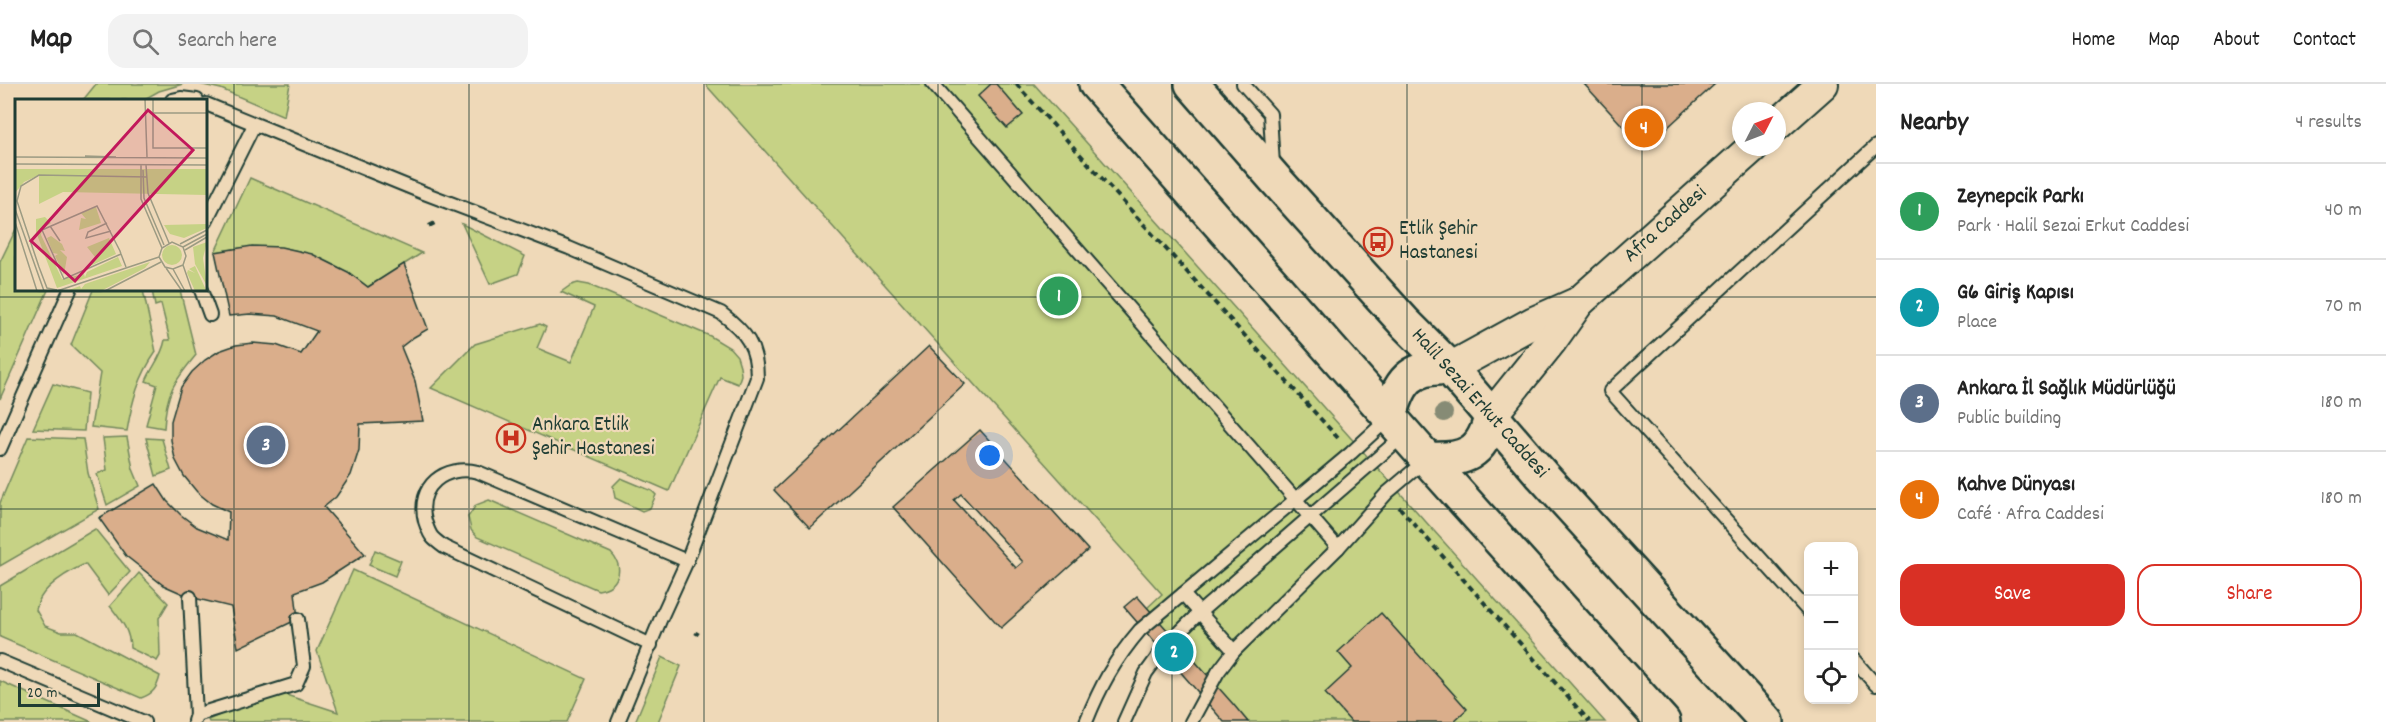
<!DOCTYPE html>
<html lang="en">
<head>
<meta charset="utf-8">
<style>
	:root { --surface:#fff; --page:#f2f2f2; --text:#222; --muted:#767676; --line:#e0e0e0; --accent:#d93025 }
	body { margin:0; font-family:Dekko,sans-serif; background:var(--page); color:var(--text) }
	.controls { position:absolute; right:18px; bottom:18px; display:grid; overflow:hidden; border-radius:12px; box-shadow:0 3px 9px #0003 }
	.controls button { width:54px; height:54px; display:grid; place-items:center; padding:0; border:0; border-bottom:2px solid var(--line); background:var(--surface); color:var(--text); font:30px sans-serif }
	.compass { position:absolute; left:1732px; top:18px; width:54px; height:54px; border-radius:50%; background:var(--surface); box-shadow:0 3px 9px #0003; rotate:48deg }
	.scale { position:absolute; left:18px; bottom:15px; width:82px; box-sizing:border-box; padding-left:6px; border:3px solid #1f3d34; border-top:0; font-size:16px; line-height:21px; white-space:nowrap; color:#1f3d34; -webkit-text-stroke:4px #efd9b8; paint-order:stroke }
	.you { position:absolute; left:990px; top:372px; width:21px; height:21px; margin:-15px; border:4px solid #fff; border-radius:50%; background:#1a73e8; box-shadow:0 0 0 9px #1a73e833 }
	.badge { display:grid; place-items:center; width:39px; height:39px; border-radius:50%; background:var(--accent); color:#fff; font-size:20px; font-weight:700 }
	.pin { position:absolute; translate:-50% -50%; border:3px solid #fff; box-shadow:0 2px 6px #0006 }
	.list { margin:0; padding:0; list-style:none }
	h2 { display:flex; justify-content:space-between; align-items:center; height:78px; margin:0; padding:0 24px; font-size:26px }
	h2 small { font-size:20px; font-weight:400; color:var(--muted) }
	.list li { display:grid; grid-template-columns:39px 1fr auto; gap:18px; align-items:center; box-sizing:border-box; height:96px; padding:0 24px; border-top:2px solid var(--line) }
	.list b { display:block; font-size:22px; white-space:nowrap }
	.list p { margin:0; font-size:20px; white-space:nowrap; color:var(--muted) }
	.list em { font-size:20px; font-style:normal; color:var(--muted) }
	.actions { display:flex; gap:12px; padding:18px 24px }
	.actions a { flex:1; padding:14px 0; border:2px solid var(--accent); border-radius:18px; text-align:center; font-size:21px; color:var(--accent) }
	.actions .main { background:var(--accent); color:#fff }
	.icon { flex:none; width:33px; height:33px; fill:none; stroke:currentColor; stroke-width:2; stroke-linecap:round; stroke-linejoin:round }
	.map { position:relative; flex:none; width:1876px; height:638px; overflow:hidden }
	header { display:flex; align-items:center; gap:36px; box-sizing:border-box; height:84px; padding:0 30px; background:var(--surface); border-bottom:2px solid var(--line) }
	header strong { font-size:28px }
	nav { display:flex; gap:33px; margin-inline-start:auto; font-size:21px }
	.search { width:420px; height:54px; background:var(--page); display:flex; align-items:center; gap:15px; box-sizing:border-box; padding:0 21px; border-radius:18px; color:var(--muted); font-size:22px }
	main { display:flex }
	aside { flex:1; background:var(--surface) }
	.map>svg:first-child { display:block }
	.green { fill:#c6d285; stroke:#72885c; stroke-width:1.5 }
	.building { fill:#daae8b; stroke:#1f3d34; stroke-width:1.5; fill-rule:evenodd }
	.lines { fill:none; stroke-linecap:round; stroke-linejoin:round }
	.service-casing { stroke:#1f3d34; stroke-width:16 }
	.tertiary-casing { stroke:#1f3d34; stroke-width:34 }
	.secondary-casing { stroke:#1f3d34; stroke-width:38 }
	.path { stroke:#1f3d34; stroke-width:4; stroke-dasharray:6 4.5; stroke-linecap:butt }
	.service { stroke:#efd9b8; stroke-width:12 }
	.tertiary { stroke:#efd9b8; stroke-width:30 }
	.secondary { stroke:#efd9b8; stroke-width:33 }
	.tree { fill:#868b74 }
	.grid { fill:none; stroke:#1f3d34; stroke-width:1.5; stroke-opacity:0.55 }
	.labels { text-anchor:middle; dominant-baseline:central; stroke-width:4.5; stroke-linejoin:round; paint-order:stroke }
	.street-label { font-size:21px; fill:#1f3d34; stroke:#efd9b8 }
	.poi-label { font-size:21px; fill:#1f3d34; stroke:#efd9b8; text-anchor:start }
	.inset-road { fill:none; stroke:#9c9b83; stroke-width:1.5 }
	.view { fill:#c2185b; fill-opacity:0.15; stroke:#c2185b; stroke-width:3 }
	.inset-edge { fill:none; stroke:#1f3d34; stroke-width:3 }
</style>
</head>
<body>
<header>
<strong>Map</strong>
<div class="search"><svg class="icon" aria-label="search" viewBox="0 0 24 24"><circle cx="10" cy="10" r="6"/><path d="M15 15l6 6"/></svg>Search here</div>
<nav><a>Home</a><a>Map</a><a>About</a><a>Contact</a></nav>
</header>
<main>
<div class="map">
<svg width="1876" height="638" viewBox="0 0 1876 638">
	<rect width="100%" height="100%" fill="#efd9b8"/>
	<filter id="ink" filterUnits="userSpaceOnUse"><feTurbulence type="fractalNoise" baseFrequency=".0167" numOctaves="2"/><feDisplacementMap in="SourceGraphic" scale="12" xChannelSelector="R" yChannelSelector="G"/><feConvolveMatrix kernelMatrix="1 2 1 2 8 2 1 2 1" color-interpolation-filters="sRGB"/></filter>
	<g filter="url(#ink)">
		<!-- green -->
		<g class="green">
			<polygon points="96,0 183,0 159,7 143,16 83,16"/>
			<polygon points="199,0 290,0 284,32 221,5"/>
			<polygon points="705,0 1034,0 1605,638 1248,638 1147,524 1162,510"/>
			<path d="M250 94 422 169 368 203C318 164 277 156 215 168Z"/>
			<polygon points="462,140 525,172 518,190 490,200"/>
			<polygon points="16,145 16,206 48,206 0,315 0,178"/>
			<polygon points="578,199 589,201 710,252 730,264 737,272 740,282 741,291 738,300 720,293 669,407 431,304 475,260 540,240 546,243 537,264 571,278 594,223 561,208 571,201"/>
			<path d="M93 206H143L156 268C139 292 132 317 127 347L91 343 100 289 71 261Z"/>
			<path d="M152 206H180L196 271C174 298 166 308 164 344L146 341 157 301 146 297C152 282 162 273 165 256H170L161 220 155 222Z"/>
			<polygon points="53,300 87,309 84,347 33,345"/>
			<polygon points="28,353 83,355 88,389 99,425 0,482 0,419"/>
			<polygon points="127,353 133,385 140,402 107,421 97,390 107,386 103,354"/>
			<polygon points="146,354 162,355 171,386 156,392"/>
			<polygon points="621,394 652,407 656,411 650,424 642,427 615,414 613,402"/>
			<path d="M489 416 611 469C625 484 619 503 598 506L477 453 471 446 468 433 476 421Z"/>
			<path d="M95 445 130 488 108 511 85 480C66 489 39 504 36 526L45 542 61 548H77L160 592C157 604 153 610 141 614L0 553V502Z"/>
			<polygon points="375,466 401,477 395,492 369,481"/>
			<polygon points="353,486 586,595 567,638 209,638 208,636 274,607 338,628 317,567"/>
			<path d="M139 489 168 519 159 534 160 572 157 577 130 564C130 546 120 535 110 522Z"/>
			<polygon points="662,573 681,582 658,638 635,638"/>
			<polygon points="0,597 92,638 0,638"/>
		</g>
		<!-- building -->
		<g class="building">
			<polygon points="991,0 996,0 1023,31 1007,44 978,12"/>
			<polygon points="1584,0 1715,0 1644,65"/>
			<polygon points="252,162 281,163 312,170 348,188 368,203 404,180 428,245 414,253 401,263 415,297 423,337 360,340 359,366 351,391 336,413 324,423 365,470 322,498 295,508 298,535 238,564 231,523 190,513 163,501 126,472 99,434 156,400 167,417 181,431 197,443 228,456 229,428 212,420 197,408 184,392 175,375 171,356 171,337 181,303 192,288 205,276 219,267 236,261 253,259 276,261 301,270 317,247 277,232 250,230 229,232 215,168"/>
			<polygon points="929,262 965,300 810,444 774,406"/>
			<path d="M980 346 1088 466 1001 544 893 423ZM961 410 1023 478 1016 484 954 416Z"/>
			<polygon points="1137,512 1233,620 1248,638 1224,638 1124,523"/>
			<polygon points="1381,529 1467,625 1453,638 1351,638 1325,609 1352,584 1338,568"/>
		</g>
		<g class="lines">
			<!-- service casing -->
			<g class="service-casing">
				<g id="service">
					<polyline points="933,0 1338,464"/>
					<polyline points="1243,0 1270,30 1273,81"/>
					<polyline points="172,16 181,14 197,16"/>
					<path d="M206 20 424 109 569 164 721 229C746 248 757 262 757 294L687 477 661 534 618 638"/>
					<polyline points="206,137 254,41"/>
					<polyline points="201,206 210,231"/>
					<polyline points="0,365 70,206"/>
					<polyline points="1183,510 1234,567"/>
					<polyline points="190,513 196,631 194,637"/>
					<polyline points="1808,527 1610,307 1876,62"/>
					<path d="M651 561 444 463C440 460 436 457 433 454 429 450 427 443 425 437 416 402 445 380 478 388L687 477"/>
					<polyline points="1854,576 1876,601"/>
					<polyline points="0,577 144,638"/>
					<polyline points="196,631 296,600 304,582 298,535"/>
					<path d="M1086 638C1100 603 1115 575 1140 546L1351 369 1389 334"/>
					<polyline points="1124,638 1146,589 1165,563 1200,528 1404,351"/>
					<polyline points="1191,638 1218,588 1234,567 1338,464 1387,409 1427,375"/>
				</g>
			</g>
			<!-- tertiary casing -->
			<g class="tertiary-casing">
				<g id="tertiary">
					<polyline points="1777,41 1823,0"/>
					<polyline points="1450,284 1534,238 1579,218"/>
					<polyline points="1491,332 1552,256 1579,218 1753,63"/>
				</g>
			</g>
			<!-- secondary casing -->
			<g class="secondary-casing">
				<g id="secondary">
					<polyline points="1096,0 1427,375 1663,638"/>
					<polyline points="1192,0 1274,94 1405,239 1450,284 1542,391 1767,638"/>
					<path d="M1390 333C1399 298 1410 281 1450 284"/>
					<path d="M1427 375C1463 377 1483 371 1491 332"/>
				</g>
			</g>
			<!-- path -->
			<g class="path">
				<polyline points="1016,0 1338,354"/>
				<polyline points="429,142 437,138"/>
				<polyline points="1399,423 1590,638"/>
				<polyline points="696,551 698,548"/>
			</g>
			<!-- service -->
			<use href="#service" class="service"/>
			<!-- tertiary -->
			<use href="#tertiary" class="tertiary"/>
			<!-- secondary -->
			<use href="#secondary" class="secondary"/>
		</g>
		<!-- trees -->
		<circle class="tree" cx="1444" cy="329" r="9"/>
	</g>
	<!-- grid -->
	<path class="grid" d="M234 0V638M469 0V638M704 0V638M938 0V638M1172 0V638M1407 0V638M1642 0V638M0 213H1876M0 425H1876"/>
	<!-- icons -->
	<defs>
		<g id="bus-ring" transform="scale(1.5)"><circle r="9.5" fill="#efd9b8" stroke="#c8321e" stroke-width="1.5"/><path d="M-5-6H5V4H4V6H2V4H-2V6H-4V4H-5ZM-3.5-4V0h7V-4ZM-3.5 1.2v1.5H-2V1.2ZM2 1.2v1.5H3.5V1.2Z" fill="#c8321e"/></g>
		<g id="hospital-ring" transform="scale(1.5)"><circle r="9.5" fill="#efd9b8" stroke="#c8321e" stroke-width="1.5"/><path d="M-5-5h3v3.5h4V-5h3V5h-3V1.5h-4V5h-3Z" fill="#c8321e"/></g>
	</defs>
	<g fill-rule="evenodd">
		<use href="#bus-ring" x="1378" y="158"/>
		<use href="#hospital-ring" x="511" y="354"/>
	</g>
	<g class="labels">
		<!-- street labels -->
		<g class="street-label">
			<text transform="translate(1666 141) rotate(-42)">Afra Caddesi</text>
			<text transform="translate(1479 320) rotate(48)">Halil Sezai Erkut Caddesi</text>
		</g>
		<!-- poi labels -->
		<g class="poi-label">
			<text x="1399" y="146">Etlik Şehir<tspan x="1399" dy="24">Hastanesi</tspan></text>
			<text x="532" y="342">Ankara Etlik<tspan x="532" dy="24">Şehir Hastanesi</tspan></text>
		</g>
	</g>
	<!-- overview -->
	<g transform="translate(15 15)">
		<rect width="192" height="192" fill="#efd9b8"/>
		<path d="M0 70H192V96L48 93 24 105V76L9 83 0 94ZM81 108 86 124 64 131 66 119 71 120 66 114ZM30 118 36 124 27 130 26 136 47 180 69 175 70 178 72 173 103 158 107 167 42 189 21 133V120ZM192 125V129L169 139 155 135 149 126ZM36 137 47 145 50 152 45 151 52 158 49 176 40 157 43 155 38 154 32 139ZM94 139 101 155 73 168 80 158 72 148ZM192 143 188 159 192 187 180 165 178 148ZM147 156a10 10 0 1 1 20 0a10 10 0 1 1-20 0ZM135 163 130 169 86 192H51L65 187 66 190 70 185ZM180 167 191 191 180 192 172 174 173 171 180 174 174 170Z" fill="#c6d285"/>
		<path class="inset-road" d="M130 0 132 58M138 0V49H192M138 14H192M70 57 101 58M0 58 192 59M0 65 192 66M126 66V100L147 149M131 66 133 94 154 144M128 71 129 99 149 146M0 110 29 192M0 123 22 192M92 124 73 133 71 139 96 132M35 127 45 142M165 145 192 131M168 148 192 135M170 151 192 138M106 155 49 180 27 131 82 107 105 152 106 155 111 168M168 166 158 170 150 168 144 158 147 149 157 143 168 148 171 157 168 166 177 192M24 168 2 102 6 87 24 76 132 78M24 168 32 189 42 191M151 169 167 192M158 170 170 192M42 192 144 158M90 192 146 163"/>
		<path class="view" d="M133 11 178 51 60 182 16 142Z"/>
		<rect width="192" height="192" class="inset-edge"/>
	</g>
</svg>
<div class="controls">
<button>+</button>
<button>−</button>
<button><svg class="icon" aria-label="locate" viewBox="0 0 24 24"><circle cx="12" cy="12" r="6"/><path d="M12 2v4M12 18v4M2 12h4M18 12h4"/></svg></button>
</div>
<svg class="compass" viewBox="-18 -18 36 36"><path d="M0-13l5 13h-10z" fill="#e53935"/><path d="M0 13l5-13h-10z" fill="#767676"/></svg>
<div class="scale">20 m</div>
<div class="you"></div>
<div class="pin badge" style="left:1059px;top:212px;background:#2e9e5b">1</div>
<div class="pin badge" style="left:1174px;top:568px;background:#0f9aa8">2</div>
<div class="pin badge" style="left:266px;top:361px;background:#5c6f8a">3</div>
<div class="pin badge" style="left:1644px;top:44px;background:#e8710a">4</div>
</div>
<aside>
<h2>Nearby<small>4 results</small></h2>
<ul class="list">
<li><span class="badge" style="background:#2e9e5b">1</span><div><b>Zeynepcik Parkı</b><p>Park · Halil Sezai Erkut Caddesi</p></div><em>40 m</em></li>
<li><span class="badge" style="background:#0f9aa8">2</span><div><b>G6 Giriş Kapısı</b><p>Place</p></div><em>70 m</em></li>
<li><span class="badge" style="background:#5c6f8a">3</span><div><b>Ankara İl Sağlık Müdürlüğü</b><p>Public building</p></div><em>180 m</em></li>
<li><span class="badge" style="background:#e8710a">4</span><div><b>Kahve Dünyası</b><p>Café · Afra Caddesi</p></div><em>180 m</em></li>
</ul>
<div class="actions"><a class="main">Save</a><a>Share</a></div>
</aside>
</main>
</body>
</html>
